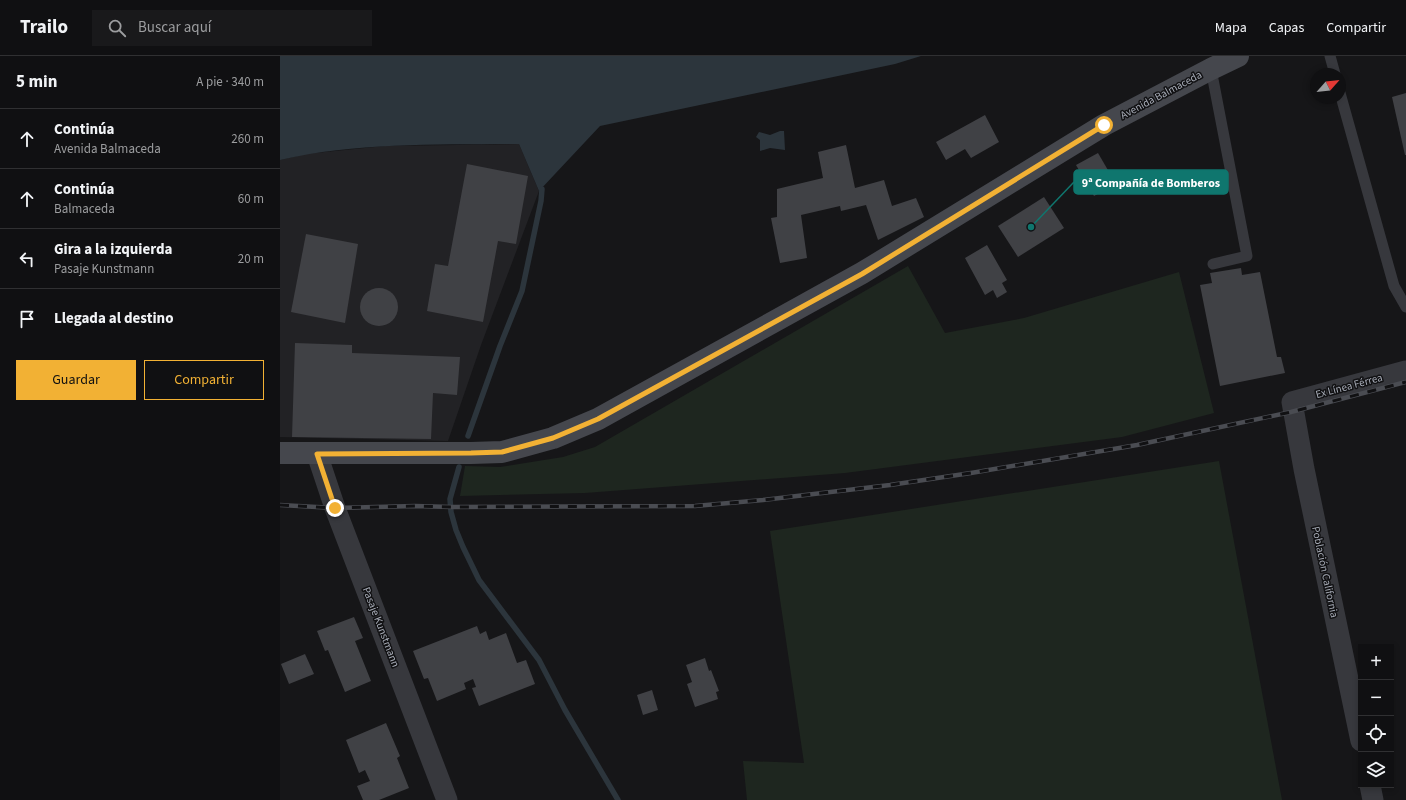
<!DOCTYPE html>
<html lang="es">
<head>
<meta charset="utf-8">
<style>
	:root { --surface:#101012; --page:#19191b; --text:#f1f3f6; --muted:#9c9d9f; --line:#303032; --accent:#f2b134 }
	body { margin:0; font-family:"Source Sans 3",sans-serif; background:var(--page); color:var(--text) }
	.controls { position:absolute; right:12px; bottom:12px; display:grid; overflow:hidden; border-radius:0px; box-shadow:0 2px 6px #0003 }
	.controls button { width:36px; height:36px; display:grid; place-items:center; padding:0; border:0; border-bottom:1px solid var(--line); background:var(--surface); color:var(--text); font:20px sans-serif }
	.compass { position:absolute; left:1030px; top:12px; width:36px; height:36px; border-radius:50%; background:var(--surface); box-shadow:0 2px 6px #0003; rotate:63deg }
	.stop { position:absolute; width:12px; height:12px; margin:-9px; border:3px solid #f2b134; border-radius:50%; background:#fff }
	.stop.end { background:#f2b134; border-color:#fff; box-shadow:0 1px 4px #0008 }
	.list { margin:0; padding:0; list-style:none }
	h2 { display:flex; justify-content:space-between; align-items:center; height:52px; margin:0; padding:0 16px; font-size:17px }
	h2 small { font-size:13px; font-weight:400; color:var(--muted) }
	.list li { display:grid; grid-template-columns:26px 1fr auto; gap:12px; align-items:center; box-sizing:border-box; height:60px; padding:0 16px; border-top:1px solid var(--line) }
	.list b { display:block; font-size:15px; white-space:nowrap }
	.list p { margin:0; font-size:13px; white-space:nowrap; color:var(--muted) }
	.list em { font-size:13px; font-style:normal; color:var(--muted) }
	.actions { display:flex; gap:8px; padding:12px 16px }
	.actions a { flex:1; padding:9px 0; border:1px solid var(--accent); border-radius:0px; text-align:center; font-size:14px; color:var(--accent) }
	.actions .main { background:var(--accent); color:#111 }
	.icon { flex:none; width:22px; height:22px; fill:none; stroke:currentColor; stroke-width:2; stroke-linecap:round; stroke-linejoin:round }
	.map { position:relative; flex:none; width:1126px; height:744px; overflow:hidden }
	header { display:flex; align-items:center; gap:24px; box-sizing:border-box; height:56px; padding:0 20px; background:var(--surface); border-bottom:1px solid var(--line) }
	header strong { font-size:19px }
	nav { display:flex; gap:22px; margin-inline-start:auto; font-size:14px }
	.search { width:280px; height:36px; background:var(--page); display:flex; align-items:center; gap:10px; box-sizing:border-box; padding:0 14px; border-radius:0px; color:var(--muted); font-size:15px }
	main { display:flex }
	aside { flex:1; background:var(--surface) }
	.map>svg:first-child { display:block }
	.built { fill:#222225 }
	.green { fill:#1e261f }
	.water { fill:#2c353c }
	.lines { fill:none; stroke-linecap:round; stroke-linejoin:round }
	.stream { stroke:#2c353c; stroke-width:5.5 }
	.building { fill:#404145 }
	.lane { stroke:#37383d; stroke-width:11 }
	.street { stroke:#37383d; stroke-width:21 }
	.secondary { stroke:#45474d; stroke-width:22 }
	.rail-casing { stroke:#4a4c52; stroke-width:4.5 }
	.rail { stroke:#111113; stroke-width:3; stroke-dasharray:9; stroke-linecap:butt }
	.route { stroke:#f2b134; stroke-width:5 }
	.labels { text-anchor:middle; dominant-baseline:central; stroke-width:3; stroke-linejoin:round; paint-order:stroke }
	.street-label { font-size:11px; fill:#a8adb8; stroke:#111113 }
	.leader { fill:none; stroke:#0f766e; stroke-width:1.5 }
	.callout-dot { fill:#0f766e; stroke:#111113; stroke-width:1.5 }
	.callout { fill:#0f766e; stroke:#0f766e; stroke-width:1.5 }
	.callout-label { font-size:12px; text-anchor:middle; font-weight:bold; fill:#fff }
</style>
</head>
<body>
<header>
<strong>Trailo</strong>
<div class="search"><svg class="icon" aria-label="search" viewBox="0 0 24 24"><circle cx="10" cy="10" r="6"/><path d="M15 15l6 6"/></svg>Buscar aquí</div>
<nav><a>Mapa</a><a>Capas</a><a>Compartir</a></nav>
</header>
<main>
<aside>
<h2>5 min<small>A pie · 340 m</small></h2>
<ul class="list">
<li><svg class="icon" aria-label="ahead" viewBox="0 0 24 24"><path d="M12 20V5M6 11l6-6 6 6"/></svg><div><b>Continúa</b><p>Avenida Balmaceda</p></div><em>260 m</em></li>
<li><svg class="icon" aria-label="ahead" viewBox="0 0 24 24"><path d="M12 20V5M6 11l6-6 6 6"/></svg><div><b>Continúa</b><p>Balmaceda</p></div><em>60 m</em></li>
<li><svg class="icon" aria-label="left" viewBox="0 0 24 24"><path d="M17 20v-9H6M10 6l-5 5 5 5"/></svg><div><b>Gira a la izquierda</b><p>Pasaje Kunstmann</p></div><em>20 m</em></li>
<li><svg class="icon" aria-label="arrive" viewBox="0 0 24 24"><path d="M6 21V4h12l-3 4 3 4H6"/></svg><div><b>Llegada al destino</b></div></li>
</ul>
<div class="actions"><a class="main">Guardar</a><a>Compartir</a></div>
</aside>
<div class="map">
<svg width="1126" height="744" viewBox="0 0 1126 744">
	<rect width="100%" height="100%" fill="#161618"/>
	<!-- built -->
	<polygon class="built" points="239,88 259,135 201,289 168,385 0,381 0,104 25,98 105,90"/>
	<!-- green -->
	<g class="green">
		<polygon points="628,210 665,277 744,262 899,216 934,357 842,381 565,417 305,437 180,440 185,410 220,411 283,401 315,391"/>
		<polygon points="939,405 1002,744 467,744 463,705 524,707 490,475"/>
	</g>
	<!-- water -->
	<g class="water">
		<path d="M0 0H641L615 8 320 70 259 135 239 88C159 89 78 86 0 104Z"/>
		<polygon points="500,75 504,75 505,94 490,92 480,95 480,84 476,81 479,76 490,79"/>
	</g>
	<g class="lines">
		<!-- stream -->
		<g class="stream">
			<polyline points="188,380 220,290 242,235 261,145 262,133"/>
			<polyline points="179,411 170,443 171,456 176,474 183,491 199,524 259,604 285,654 338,744"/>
		</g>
	</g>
	<!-- building -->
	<g class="building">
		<polygon points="1126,37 1126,99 1125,99 1112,41"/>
		<polygon points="705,59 719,86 691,102 685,93 666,104 656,86"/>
		<polygon points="566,89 575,132 604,124 612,150 636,142 644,161 598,184 586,149 561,155 560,150 521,159 527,202 500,207 491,162 497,161 497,133 543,122 538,96"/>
		<polygon points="818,97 836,128 814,140 796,109"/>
		<polygon points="187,108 248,120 236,188 218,185 203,266 147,255 155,208 168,210"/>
		<polygon points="764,141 784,172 738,201 718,170"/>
		<polygon points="26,178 78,188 65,267 11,256"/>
		<polygon points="707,189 727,224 722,227 727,236 717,242 713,234 705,239 685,202"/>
		<polygon points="961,212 962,219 980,216 997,301 1001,301 1005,317 940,330 920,229 932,227 930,217"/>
		<circle cx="99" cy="251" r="19"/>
		<polygon points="15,287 72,289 72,297 180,301 177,339 153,337 151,383 12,381"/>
		<polygon points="74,561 83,582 75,585 91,625 65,636 48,594 45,595 37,575"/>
		<polygon points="197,570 200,578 206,575 209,584 226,577 237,607 246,604 255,628 199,650 192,632 196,631 193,623 184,627 186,633 157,645 148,622 144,623 133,595"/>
		<polygon points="25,598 34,618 9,628 1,608"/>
		<polygon points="425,602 429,615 431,614 439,635 436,636 438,643 415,651 407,628 412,626 406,609"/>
		<polygon points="372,634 378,654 363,659 357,639"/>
		<polygon points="106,667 120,700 117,702 129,732 99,744 83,744 77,730 90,725 85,714 79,717 66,684"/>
	</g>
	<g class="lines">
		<!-- lane -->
		<g class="lane">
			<polyline points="1050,0 1055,18"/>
			<polyline points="931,13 967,200 933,208"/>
			<polyline points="1060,37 1114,230 1126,251"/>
		</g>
		<!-- street -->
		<g class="street">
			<polyline points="37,398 55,452 167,744"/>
			<polyline points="1081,685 1024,413 1012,346 1126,315"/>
			<polyline points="1090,729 1093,744"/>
		</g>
		<!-- secondary -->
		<polyline class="secondary" points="0,397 191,397 222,396 273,382 318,363 582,217 824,69 931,13 958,0"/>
		<!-- rail casing -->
		<g class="rail-casing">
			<polyline id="rail" points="0,449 55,452 135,450 172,451 415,450 483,444 610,429 691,417 857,389 1011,356 1126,326"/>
		</g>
		<!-- rail -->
		<use href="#rail" class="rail"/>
	</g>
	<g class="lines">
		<!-- route -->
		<polyline class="route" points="55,452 37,398 191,397 222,396 273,382 318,363 582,218 824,69"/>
	</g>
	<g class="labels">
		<!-- street labels -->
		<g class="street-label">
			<text transform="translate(881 39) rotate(-28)">Avenida Balmaceda</text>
			<text transform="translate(1069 330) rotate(-15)">Ex Línea Férrea</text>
			<text transform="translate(1045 516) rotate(78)">Población California</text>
			<text transform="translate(101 571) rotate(69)">Pasaje Kunstmann</text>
		</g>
	</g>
	<!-- callouts -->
	<path class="leader" d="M751 171L794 126"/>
	<circle class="callout-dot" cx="751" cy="171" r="4"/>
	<rect class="callout" x="794" y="114" width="154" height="24" rx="4"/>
	<g class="callout-label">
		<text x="871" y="131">9ª Compañía de Bomberos</text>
	</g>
</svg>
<div class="controls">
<button>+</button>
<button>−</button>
<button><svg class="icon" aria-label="locate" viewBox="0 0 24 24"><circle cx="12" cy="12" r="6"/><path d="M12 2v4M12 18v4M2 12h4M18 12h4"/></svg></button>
<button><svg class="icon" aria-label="layers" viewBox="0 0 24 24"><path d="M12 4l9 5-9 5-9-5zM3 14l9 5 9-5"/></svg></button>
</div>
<svg class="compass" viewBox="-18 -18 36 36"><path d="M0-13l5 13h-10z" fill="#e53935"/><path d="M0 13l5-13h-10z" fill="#9c9d9f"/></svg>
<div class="stop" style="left:824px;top:69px"></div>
<div class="stop end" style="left:55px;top:452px"></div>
</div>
</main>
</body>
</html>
